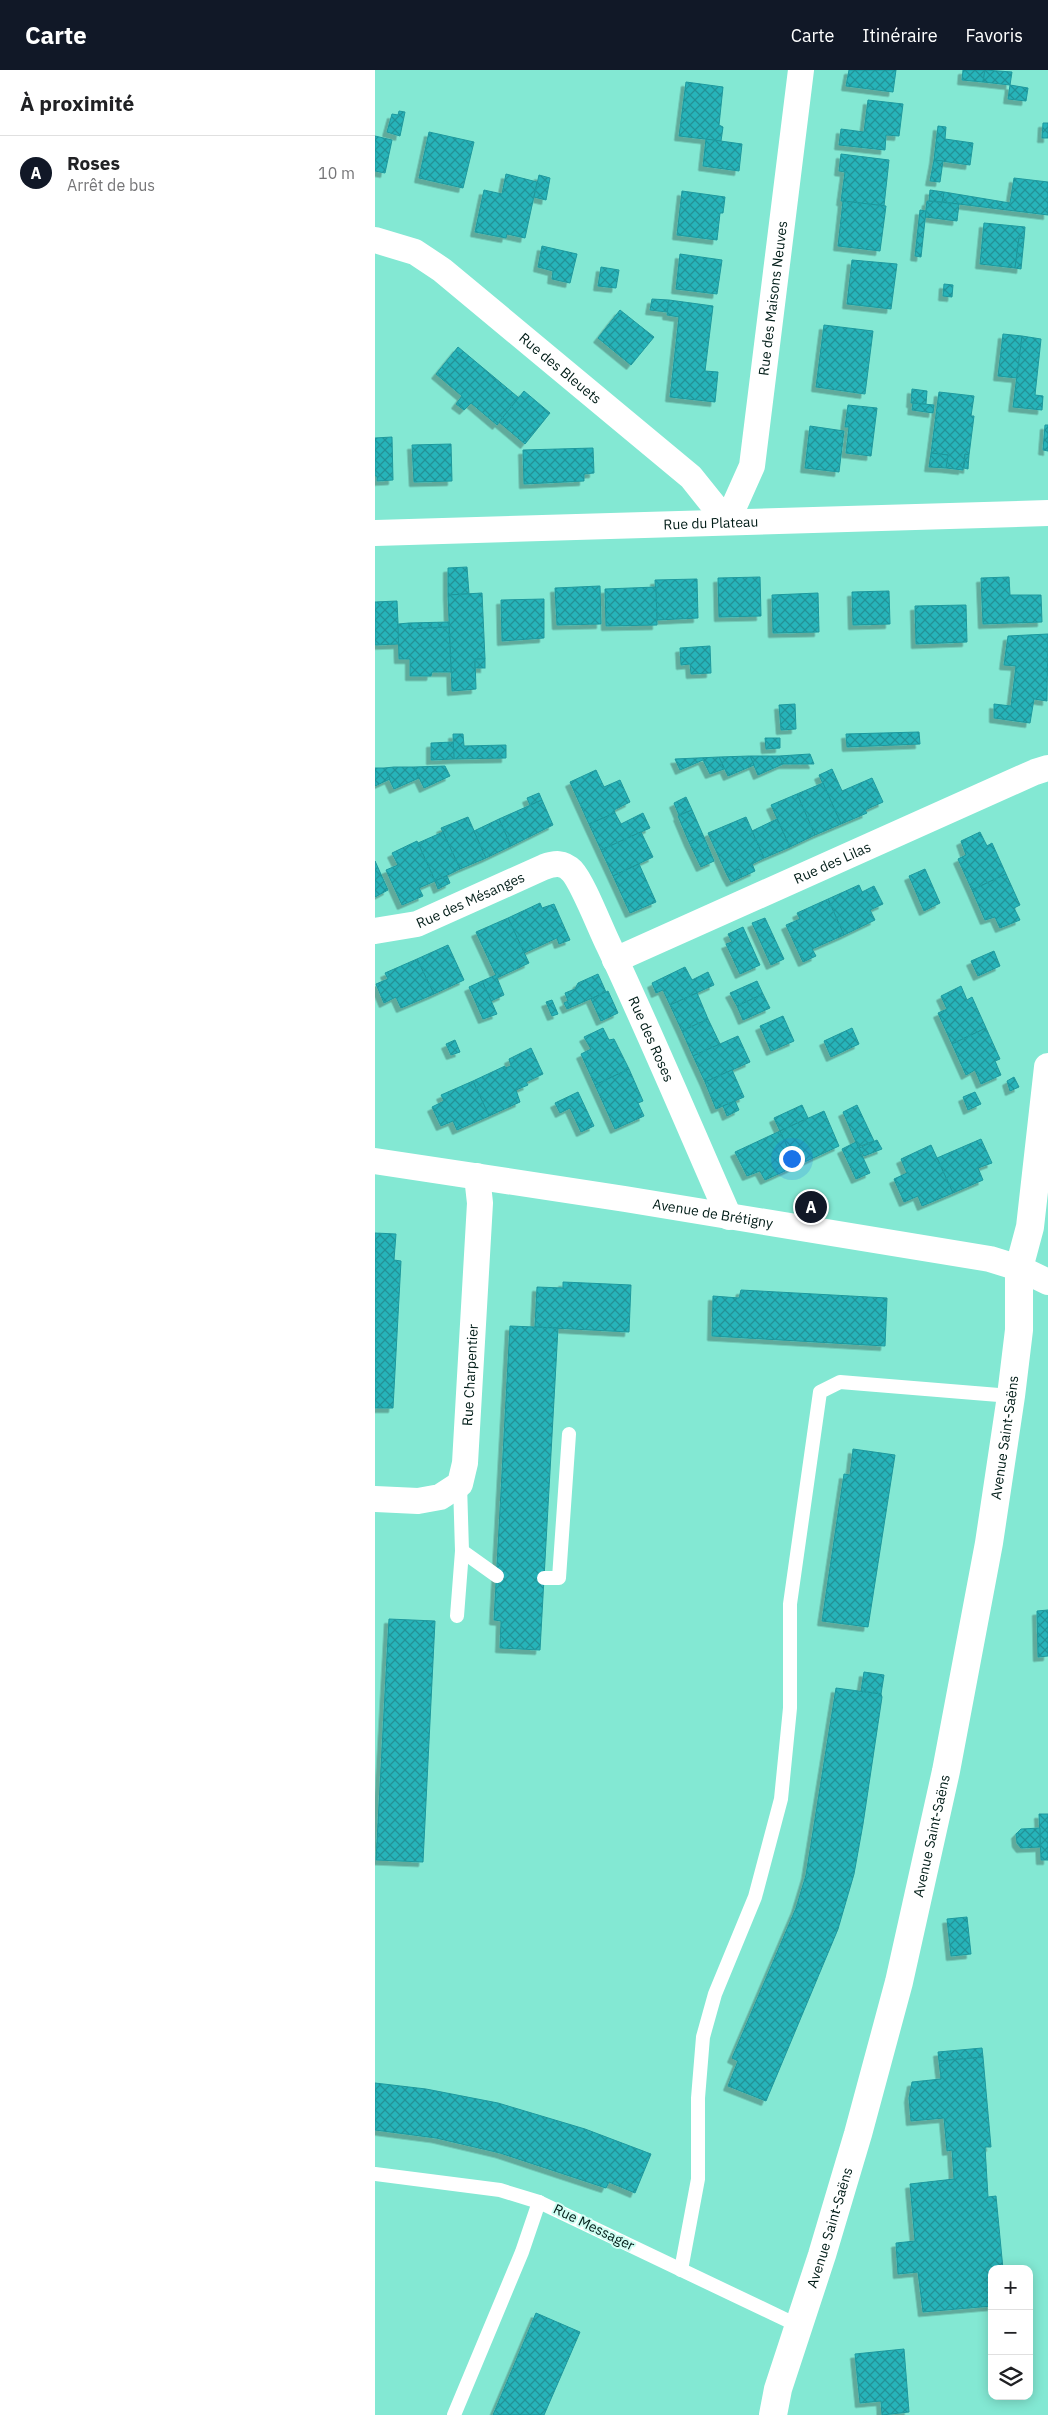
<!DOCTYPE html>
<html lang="fr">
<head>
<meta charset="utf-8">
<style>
	:root { --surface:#fff; --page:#f6f6f6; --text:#202124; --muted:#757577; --line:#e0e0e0; --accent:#111827 }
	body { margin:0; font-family:"IBM Plex Sans",sans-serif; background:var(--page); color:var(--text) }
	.controls { position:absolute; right:15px; bottom:15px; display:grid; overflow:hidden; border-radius:10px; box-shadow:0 2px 12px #0003 }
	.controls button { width:45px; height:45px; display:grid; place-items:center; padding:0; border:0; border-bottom:1px solid var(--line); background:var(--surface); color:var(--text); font:25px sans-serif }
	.you { position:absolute; left:416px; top:1088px; width:18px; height:18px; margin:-12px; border:4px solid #fff; border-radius:50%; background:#1a73e8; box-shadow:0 0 0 8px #1a73e833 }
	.badge { display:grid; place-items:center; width:32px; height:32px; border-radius:50%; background:var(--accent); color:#fff; font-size:16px; font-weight:700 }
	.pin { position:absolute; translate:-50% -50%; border:2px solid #fff; box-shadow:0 1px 5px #0006 }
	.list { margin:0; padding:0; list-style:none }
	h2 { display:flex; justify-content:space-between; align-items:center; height:65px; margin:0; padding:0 20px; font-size:21px }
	h2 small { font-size:16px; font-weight:400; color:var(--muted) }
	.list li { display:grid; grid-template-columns:32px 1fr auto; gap:15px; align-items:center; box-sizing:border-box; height:75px; padding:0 20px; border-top:1px solid var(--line) }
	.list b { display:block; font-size:19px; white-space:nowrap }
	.list p { margin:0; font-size:16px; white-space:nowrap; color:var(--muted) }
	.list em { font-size:16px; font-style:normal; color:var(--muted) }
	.icon { flex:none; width:28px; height:28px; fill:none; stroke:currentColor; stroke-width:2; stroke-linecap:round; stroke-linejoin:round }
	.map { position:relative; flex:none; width:673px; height:2345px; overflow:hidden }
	header { display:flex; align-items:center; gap:30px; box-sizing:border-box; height:70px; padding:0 25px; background:var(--accent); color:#fff }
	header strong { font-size:24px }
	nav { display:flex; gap:28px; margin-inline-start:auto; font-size:18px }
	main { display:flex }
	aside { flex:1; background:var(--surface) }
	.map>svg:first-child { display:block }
	.building { fill:url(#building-cross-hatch); stroke:#1e999e; filter:url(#shadow) }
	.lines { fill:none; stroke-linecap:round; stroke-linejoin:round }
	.lane { stroke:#fff; stroke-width:14 }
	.street { stroke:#fff; stroke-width:26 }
	.secondary { stroke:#fff; stroke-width:28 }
	.labels { text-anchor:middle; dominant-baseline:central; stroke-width:4; stroke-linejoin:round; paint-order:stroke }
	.street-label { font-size:14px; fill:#001c17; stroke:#cffef3 }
</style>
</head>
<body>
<header>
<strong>Carte</strong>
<nav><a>Carte</a><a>Itinéraire</a><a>Favoris</a></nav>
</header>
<main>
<aside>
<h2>À proximité<small></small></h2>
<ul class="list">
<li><span class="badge">A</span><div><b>Roses</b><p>Arrêt de bus</p></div><em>10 m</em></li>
</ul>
</aside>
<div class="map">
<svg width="673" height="2345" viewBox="0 0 673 2345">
	<defs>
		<pattern id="building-cross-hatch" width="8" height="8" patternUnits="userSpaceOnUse" patternTransform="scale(1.25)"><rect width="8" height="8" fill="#28b4ba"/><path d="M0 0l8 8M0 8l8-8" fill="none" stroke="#209296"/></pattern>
		<filter id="shadow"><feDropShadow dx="-4.5" dy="4.5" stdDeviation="0" flood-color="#0004"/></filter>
	</defs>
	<rect width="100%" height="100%" fill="#83e8d3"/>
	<!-- building -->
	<g class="building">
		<polygon points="474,0 521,0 518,22 471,16"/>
		<polygon points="588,0 610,0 608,12 587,10"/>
		<polygon points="610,0 637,2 635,15 608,12"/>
		<polygon points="311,12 348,17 344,55 348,57 346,71 304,66"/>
		<polygon points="635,15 653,18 651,31 633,29"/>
		<polygon points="493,30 528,34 524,66 511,65 510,80 464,75 466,59 489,62"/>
		<polygon points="24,41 30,42 25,66 12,62 17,44 23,45"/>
		<polygon points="668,53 673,53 673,68 667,68"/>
		<polygon points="563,56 571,57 570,69 598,73 595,95 559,90"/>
		<polygon points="54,62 99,72 88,118 44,108"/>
		<polygon points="0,66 17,70 10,103 0,101"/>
		<polygon points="331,69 367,74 364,101 328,96"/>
		<polygon points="466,84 514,90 509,136 466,131 470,102 464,101"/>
		<polygon points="559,90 568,91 565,112 555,111"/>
		<polygon points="131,104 162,112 150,168 132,164 131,168 100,162 109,120 127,124"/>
		<polygon points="164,105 175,108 171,130 159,127"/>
		<polygon points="639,108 673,112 673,145 567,132 569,122 635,133"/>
		<polygon points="555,120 569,122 567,132 554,131"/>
		<polygon points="307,121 350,127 348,143 345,143 342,170 302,165"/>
		<polygon points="468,131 511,136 505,181 463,176"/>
		<polygon points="552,131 584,134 582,151 550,147"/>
		<polygon points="545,140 551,141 546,187 540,186"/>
		<polygon points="609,153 650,157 649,169 644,168 640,198 605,194"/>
		<polygon points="644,168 649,169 646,199 640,198"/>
		<polygon points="167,176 202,184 195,213 177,209 178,201 163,197"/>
		<polygon points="305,184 347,190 342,224 301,219"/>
		<polygon points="477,190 522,194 516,239 472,234"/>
		<polygon points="226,197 244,200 241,218 223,216"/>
		<polygon points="569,214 578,215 577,227 568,226"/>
		<polygon points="277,229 294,230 292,242 275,240"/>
		<polygon points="294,230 338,236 330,301 343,302 340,332 295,327 304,247 292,245"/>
		<polygon points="245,240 279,267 256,295 223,268"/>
		<polygon points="449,255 498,261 490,324 441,317"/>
		<polygon points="628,264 647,266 642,308 623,306"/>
		<polygon points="647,266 666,269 660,325 668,326 667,340 638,337"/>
		<polygon points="83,277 144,328 122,355 96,333 89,340 81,334 87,326 61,304"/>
		<polygon points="537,319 552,321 551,334 536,333"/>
		<polygon points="149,321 175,343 150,374 124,352"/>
		<polygon points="564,322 599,326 596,346 599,346 594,385 590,384 588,400 571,398 573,385 556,383"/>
		<polygon points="538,333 559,335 558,343 537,340"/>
		<polygon points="473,335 502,338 496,386 471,383 474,357 470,357"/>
		<polygon points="670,355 673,355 673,381 668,380"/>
		<polygon points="435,356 469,361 464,402 430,398"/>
		<polygon points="17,367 18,410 2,411 2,406 0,406 0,368"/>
		<polygon points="76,374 77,411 39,412 37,375"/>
		<polygon points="218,378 219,403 209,404 209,411 149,414 148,380"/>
		<polygon points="556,383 573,385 571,398 554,397"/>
		<polygon points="590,384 594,385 593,399 589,398"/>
		<polygon points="92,497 94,524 73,525 73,498"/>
		<polygon points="385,507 386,546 344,547 343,508"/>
		<polygon points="634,507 635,525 666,525 667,552 608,554 606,508"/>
		<polygon points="322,509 323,548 282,550 280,510"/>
		<polygon points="225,516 226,554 182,555 180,518"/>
		<polygon points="281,517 282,555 231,556 230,519"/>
		<polygon points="514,521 515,554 478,555 477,522"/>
		<polygon points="107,523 110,589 100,589 101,619 77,621 73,525"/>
		<polygon points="443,523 444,562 398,563 397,525"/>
		<polygon points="169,529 169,568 127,571 126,530"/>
		<polygon points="22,531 24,574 0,575 0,532"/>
		<polygon points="591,535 592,572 541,574 540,536"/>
		<polygon points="74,552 74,557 34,559 34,553"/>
		<polygon points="34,553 34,559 74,557 76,602 57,602 56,606 35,606 35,589 24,589 23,554"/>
		<polygon points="673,564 672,631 659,629 655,653 619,648 619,634 636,636 641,596 629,595 633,566"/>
		<polygon points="335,576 336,603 316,604 315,594 306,595 305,578"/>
		<rect x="100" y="589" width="10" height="9"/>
		<polygon points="420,634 421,659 406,660 404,635"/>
		<polygon points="544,662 545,674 472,677 471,664"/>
		<polygon points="78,664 88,664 89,676 131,675 131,688 79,689"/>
		<polygon points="390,668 405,668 405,678 391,679"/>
		<polygon points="78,672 79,689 56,690 56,673"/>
		<polygon points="435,684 439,694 408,694 404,686"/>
		<polygon points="375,686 404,686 408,694 383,705"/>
		<polygon points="375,686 379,695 353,706 344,687"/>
		<polygon points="344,687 349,699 335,704 328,690 305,700 300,689"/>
		<polygon points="70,696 75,706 49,718 39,697"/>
		<polygon points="19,697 39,697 44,708 19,719 9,698"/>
		<polygon points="0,698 9,698 15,709 0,716"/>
		<polygon points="457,699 467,721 497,708 508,732 490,740 492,743 466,754 444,705"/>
		<polygon points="221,700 229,717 245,710 255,732 239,740 240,743 214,754 195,712"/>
		<polygon points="448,713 466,754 440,765 422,724"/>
		<polygon points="164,723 167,730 155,735 152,728"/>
		<polygon points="422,724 440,765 415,777 396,735"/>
		<polygon points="311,727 317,740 304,745 299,733"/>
		<polygon points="167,730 178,755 136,776 124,749"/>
		<polygon points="317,740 328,765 314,772 303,746"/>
		<polygon points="240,743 246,754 268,743 275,758 226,780 214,754"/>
		<polygon points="93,747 111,788 85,799 66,758"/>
		<polygon points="371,747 389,788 377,794 380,801 367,807 364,799 352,805 333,763"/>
		<polygon points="124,749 136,776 111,788 99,761"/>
		<polygon points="402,749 415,777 389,788 377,761"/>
		<polygon points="68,762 85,799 60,811 43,773"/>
		<polygon points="266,762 278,787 238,806 226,780"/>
		<polygon points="605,762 612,776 617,773 631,804 597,820 583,789 591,785 586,771"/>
		<polygon points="328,765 339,791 326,797 314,772"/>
		<polygon points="42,771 60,811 44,818 48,826 27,835 11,800 23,795 17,783"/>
		<polygon points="0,791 13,820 0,827"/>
		<polygon points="264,794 281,832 255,843 238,806"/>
		<polygon points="364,799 367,807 356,812 352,805"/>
		<polygon points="550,799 565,833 549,841 534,806"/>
		<polygon points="631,804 645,835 639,838 645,850 625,858 620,847 610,850 597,820"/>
		<polygon points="72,806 75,813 63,819 60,811"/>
		<polygon points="484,815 487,822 499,816 508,834 495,840 500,850 469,865 453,829"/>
		<polygon points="453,829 469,865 437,879 441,886 428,892 411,855 425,849 422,843"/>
		<polygon points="165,833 167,838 179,834 195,870 184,874 182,868 149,883 133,848"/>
		<polygon points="133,848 154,893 122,908 129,925 116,931 107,911 121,905 101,862"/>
		<polygon points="390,848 409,889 396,895 377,853"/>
		<polygon points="368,857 385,895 365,904 351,874 357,872 353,864"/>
		<polygon points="73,875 89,910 59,924 42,889"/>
		<polygon points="619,881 625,896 603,906 596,891"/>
		<polygon points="42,889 59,924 26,938 21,927 9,933 1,914 13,909 10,903"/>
		<polygon points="310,897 317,910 333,902 339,915 295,935 288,920 281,923 277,913"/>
		<polygon points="223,904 231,922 192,939 189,933 193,931 190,923 200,919 203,913"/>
		<polygon points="107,911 122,944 108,949 94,917"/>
		<polygon points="382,911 388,924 362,936 355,923"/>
		<polygon points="586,916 592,930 597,927 611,958 577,974 563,943 572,939 566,926"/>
		<polygon points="233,921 243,943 226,951 216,929"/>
		<polygon points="322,923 333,949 307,961 295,935"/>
		<polygon points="388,924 395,938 368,950 362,936"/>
		<polygon points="177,930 183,944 177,946 171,932"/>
		<polygon points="408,946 419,971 396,981 385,956"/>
		<polygon points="333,949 345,974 318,986 307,961"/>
		<polygon points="228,958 234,970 239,969 254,999 220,1015 206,984 216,979 209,967"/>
		<polygon points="477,958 484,974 456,987 449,971"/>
		<polygon points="611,958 625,989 620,991 626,1005 606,1014 600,1000 591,1005 577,974"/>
		<polygon points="363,966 375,992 330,1012 318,986"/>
		<polygon points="80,970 85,982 76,985 71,974"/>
		<polygon points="156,978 168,1004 151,1012 153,1015 141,1020 145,1032 114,1046 98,1011 130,996 130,998 136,996 134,989"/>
		<polygon points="254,999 268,1031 263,1033 269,1046 240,1059 220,1015"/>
		<polygon points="357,1000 369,1027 341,1039 330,1012"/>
		<polygon points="639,1007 644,1017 635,1021 632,1011"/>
		<polygon points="98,1011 114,1046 82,1060 78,1051 66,1056 57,1037 69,1031 66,1025"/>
		<polygon points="203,1022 219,1056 206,1062 195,1038 185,1043 180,1033"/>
		<polygon points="600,1022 606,1034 593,1040 588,1027"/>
		<polygon points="360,1031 364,1040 352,1046 348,1036"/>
		<polygon points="427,1035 433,1048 405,1061 399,1048"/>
		<polygon points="482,1035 499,1071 483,1077 468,1042"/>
		<polygon points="449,1041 464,1076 421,1096 405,1061"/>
		<polygon points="405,1061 421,1096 390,1110 385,1101 372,1106 360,1082"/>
		<polygon points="606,1069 617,1093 603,1098 608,1110 578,1123 562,1088"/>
		<polygon points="502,1070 507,1079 489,1086 484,1078"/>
		<polygon points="481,1072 495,1103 481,1109 467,1079"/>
		<polygon points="556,1075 578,1123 547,1136 543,1126 529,1132 519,1109 532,1103 526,1089"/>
		<polygon points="0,1163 21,1164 19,1190 26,1191 18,1338 0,1338"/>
		<polygon points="188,1212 256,1215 254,1262 160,1257 162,1217 188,1218"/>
		<polygon points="366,1220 512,1228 510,1276 337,1266 338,1226 364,1228"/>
		<polygon points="135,1256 183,1258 165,1580 125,1578 126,1551 119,1550"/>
		<polygon points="478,1379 520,1385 493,1557 447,1551 469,1404 475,1405"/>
		<polygon points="673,1540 673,1586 663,1587 662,1541"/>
		<polygon points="14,1549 60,1551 48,1792 1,1790"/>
		<polygon points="489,1602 509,1605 506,1624 486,1621"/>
		<polygon points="461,1618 506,1624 507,1627 488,1754 479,1804 463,1859 391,2031 353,2016 363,1991 357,1988 421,1838 431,1805"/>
		<polygon points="664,1744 673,1744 673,1790 666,1790"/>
		<polygon points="665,1758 665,1777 646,1778 642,1773 641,1764 646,1759"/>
		<polygon points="592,1847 596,1884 576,1886 572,1849"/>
		<polygon points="607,1978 608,1987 564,1991 563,1982"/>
		<polygon points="608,1987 616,2077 610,2077 613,2127 621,2126 628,2199 617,2199 617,2236 548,2242 543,2202 523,2204 521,2173 540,2171 535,2114 579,2109 577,2080 572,2081 569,2048 536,2051 534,2028 537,2012 566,2009 564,1991"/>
		<polygon points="0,2013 51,2019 123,2033 210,2059 276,2084 260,2123 234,2112 231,2118 125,2083 61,2068 0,2060"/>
		<polygon points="161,2243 205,2262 169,2345 118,2345"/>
		<polygon points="529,2279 534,2342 507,2345 506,2331 485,2333 480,2284"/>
	</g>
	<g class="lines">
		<!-- lane -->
		<g class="lane">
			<polyline points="87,1481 122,1506"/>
			<polyline points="169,1508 184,1508 194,1364"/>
			<polyline points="82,1546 87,1481 85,1414"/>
			<polyline points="0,2104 125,2120 164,2132 424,2256"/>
			<polyline points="306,2200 323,2109 323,2028 328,1967 340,1924 380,1827 406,1729 415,1638 415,1534 445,1322 465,1312 636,1326"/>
			<polyline points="79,2345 147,2182 164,2132"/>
		</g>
		<!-- street -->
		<g class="street">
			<path id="s1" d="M0 170 40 182 67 200 316 407 352 452 377 396 426 0"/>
			<path id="s2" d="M0 463 673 443"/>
			<path id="s3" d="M0 861 42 854 169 797C180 793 188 792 197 801 208 813 225 858 234 876 276 965 314 1056 354 1147"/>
			<path id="s4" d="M240 890 660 702 673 698"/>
			<path id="s5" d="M0 1091 250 1129 615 1189 644 1198 673 1212"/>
			<path id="s6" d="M0 1429 43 1431 65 1427 85 1414 90 1393 105 1133 102 1106"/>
		</g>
		<!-- secondary -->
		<path class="secondary" id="s7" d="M398 2345 403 2319 447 2185 483 2064 524 1912 571 1701 614 1473 636 1326 644 1260V1198L655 1157 673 997"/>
	</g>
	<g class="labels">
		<!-- street labels -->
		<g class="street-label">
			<text stroke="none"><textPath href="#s1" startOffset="686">Rue des Maisons Neuves</textPath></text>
			<text stroke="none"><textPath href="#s1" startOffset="228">Rue des Bleuets</textPath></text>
			<text stroke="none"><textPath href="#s2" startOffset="336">Rue du Plateau</textPath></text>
			<text stroke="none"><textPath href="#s4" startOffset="238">Rue des Lilas</textPath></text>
			<text stroke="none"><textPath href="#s3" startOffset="101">Rue des Mésanges</textPath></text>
			<text stroke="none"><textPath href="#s3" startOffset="398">Rue des Roses</textPath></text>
			<text stroke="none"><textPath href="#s5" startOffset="342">Avenue de Brétigny</textPath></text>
			<text stroke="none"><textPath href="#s6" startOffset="199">Rue Charpentier</textPath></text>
			<text stroke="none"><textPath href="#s7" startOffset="1006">Avenue Saint-Saëns</textPath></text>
			<text stroke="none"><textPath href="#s7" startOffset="601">Avenue Saint-Saëns</textPath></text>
			<text transform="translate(219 2157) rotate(26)">Rue Messager</text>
			<text stroke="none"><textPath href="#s7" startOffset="196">Avenue Saint-Saëns</textPath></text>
		</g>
	</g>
</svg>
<div class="controls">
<button>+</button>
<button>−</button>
<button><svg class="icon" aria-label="layers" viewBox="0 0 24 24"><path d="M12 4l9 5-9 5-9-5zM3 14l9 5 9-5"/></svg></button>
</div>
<div class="you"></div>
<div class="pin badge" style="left:436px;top:1137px">A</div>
</div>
</main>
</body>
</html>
